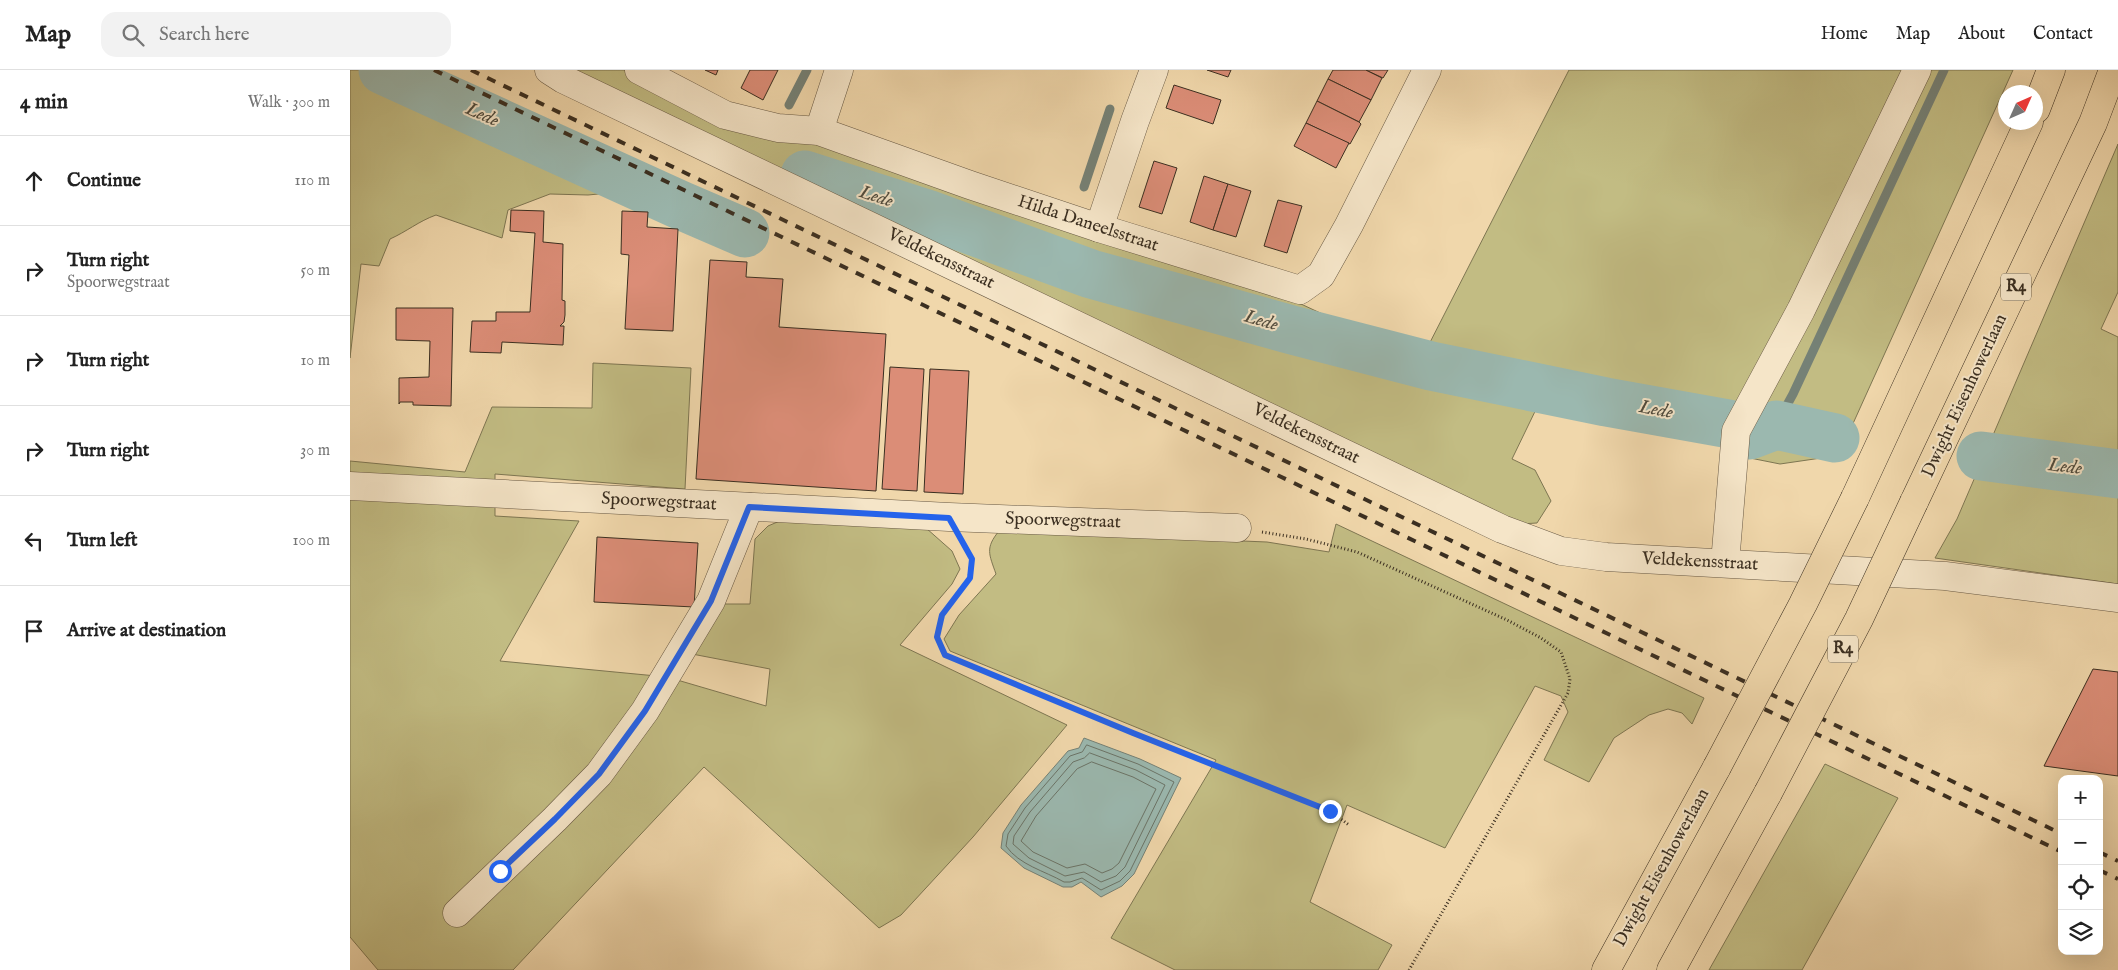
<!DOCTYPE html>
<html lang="en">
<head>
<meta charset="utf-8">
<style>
	:root { --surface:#fff; --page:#f2f2f2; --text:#222; --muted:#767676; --line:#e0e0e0 }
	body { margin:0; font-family:"IM FELL English",serif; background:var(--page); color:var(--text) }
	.controls { position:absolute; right:15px; bottom:15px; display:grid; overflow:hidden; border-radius:10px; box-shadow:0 5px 20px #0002 }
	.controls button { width:45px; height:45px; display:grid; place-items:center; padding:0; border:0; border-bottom:1px solid var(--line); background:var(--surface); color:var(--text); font:25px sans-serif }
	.compass { position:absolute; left:1648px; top:15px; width:45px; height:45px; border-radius:50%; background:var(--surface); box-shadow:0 5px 20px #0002; rotate:45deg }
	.stop { position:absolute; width:15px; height:15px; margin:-11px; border:4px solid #2563eb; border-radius:50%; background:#fff }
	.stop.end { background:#2563eb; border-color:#fff; box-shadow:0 1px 5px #0008 }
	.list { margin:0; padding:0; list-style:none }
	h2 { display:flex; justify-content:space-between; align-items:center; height:65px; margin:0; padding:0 20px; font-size:21px }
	h2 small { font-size:16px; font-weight:400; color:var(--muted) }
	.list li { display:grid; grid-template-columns:32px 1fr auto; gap:15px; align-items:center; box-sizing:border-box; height:90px; padding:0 20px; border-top:1px solid var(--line) }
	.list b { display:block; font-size:19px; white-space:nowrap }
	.list p { margin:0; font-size:16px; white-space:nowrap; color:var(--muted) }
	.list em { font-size:16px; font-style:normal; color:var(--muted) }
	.icon { flex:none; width:28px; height:28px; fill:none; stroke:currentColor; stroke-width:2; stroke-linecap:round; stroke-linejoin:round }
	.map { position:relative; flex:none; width:1768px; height:900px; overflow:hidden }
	header { display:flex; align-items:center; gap:30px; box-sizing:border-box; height:70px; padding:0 25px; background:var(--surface); border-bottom:1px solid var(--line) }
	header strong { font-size:24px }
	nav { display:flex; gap:28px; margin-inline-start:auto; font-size:18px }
	.search { width:350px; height:45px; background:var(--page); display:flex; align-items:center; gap:12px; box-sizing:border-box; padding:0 18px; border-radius:15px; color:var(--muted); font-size:19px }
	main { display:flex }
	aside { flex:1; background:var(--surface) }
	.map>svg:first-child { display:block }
	.green { fill:#c2bc83; stroke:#7e7652 }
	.water { fill:#9bb8af; stroke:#758176 }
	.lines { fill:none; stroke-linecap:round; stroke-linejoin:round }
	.shore { stroke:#6b7468; stroke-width:1 }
	.stream { stroke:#758176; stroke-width:9 }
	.river { stroke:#9bb8af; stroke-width:49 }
	.building { fill:#db8d77; stroke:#3b2f21 }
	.minor-casing { stroke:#685944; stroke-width:29 }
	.highway-casing { stroke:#3b2f21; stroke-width:29 }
	.path { stroke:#3b2f21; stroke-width:3; stroke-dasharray:1 2.5; stroke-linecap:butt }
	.minor { stroke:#f5e5c8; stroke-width:28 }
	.highway { stroke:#f0d7ab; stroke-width:28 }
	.rail { stroke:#3b2f21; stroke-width:4; stroke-dasharray:9 9; stroke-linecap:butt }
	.highway-bridge-casing { stroke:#3b2f21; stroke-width:29; stroke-linecap:butt }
	.highway-bridge { stroke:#f0d7ab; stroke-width:28 }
	.route { stroke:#2563eb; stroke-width:6 }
	.labels { text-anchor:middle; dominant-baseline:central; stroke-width:4; stroke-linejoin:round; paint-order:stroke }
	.shield { fill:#f5e5c8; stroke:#736653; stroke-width:1 }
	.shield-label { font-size:16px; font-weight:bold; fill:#3b2f21 }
	.street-label { font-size:18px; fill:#3b2f21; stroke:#f5e5c8 }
	.water-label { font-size:19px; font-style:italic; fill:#4e4a3d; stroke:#f5e5c8 }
</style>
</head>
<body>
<header>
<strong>Map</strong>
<div class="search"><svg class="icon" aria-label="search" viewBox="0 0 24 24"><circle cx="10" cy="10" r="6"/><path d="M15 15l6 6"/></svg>Search here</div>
<nav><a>Home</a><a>Map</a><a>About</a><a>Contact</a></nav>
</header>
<main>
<aside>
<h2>4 min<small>Walk · 300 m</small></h2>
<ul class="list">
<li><svg class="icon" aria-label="ahead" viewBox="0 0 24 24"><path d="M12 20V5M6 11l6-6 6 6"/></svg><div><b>Continue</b></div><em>110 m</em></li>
<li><svg class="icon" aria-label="right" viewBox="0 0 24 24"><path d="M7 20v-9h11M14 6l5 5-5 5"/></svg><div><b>Turn right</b><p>Spoorwegstraat</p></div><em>50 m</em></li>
<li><svg class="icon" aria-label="right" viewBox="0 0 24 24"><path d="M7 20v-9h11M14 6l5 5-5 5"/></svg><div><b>Turn right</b></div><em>10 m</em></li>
<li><svg class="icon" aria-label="right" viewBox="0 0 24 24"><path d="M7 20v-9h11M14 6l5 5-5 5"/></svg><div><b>Turn right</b></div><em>30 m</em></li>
<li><svg class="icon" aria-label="left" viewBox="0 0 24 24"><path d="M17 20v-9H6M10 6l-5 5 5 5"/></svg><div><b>Turn left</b></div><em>100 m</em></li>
<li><svg class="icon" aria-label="arrive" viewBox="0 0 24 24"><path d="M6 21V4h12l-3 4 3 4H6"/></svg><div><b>Arrive at destination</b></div></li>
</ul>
</aside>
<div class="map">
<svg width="1768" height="900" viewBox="0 0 1768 900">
	<rect width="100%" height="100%" fill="#f0d7ab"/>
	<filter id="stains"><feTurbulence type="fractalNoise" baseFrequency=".004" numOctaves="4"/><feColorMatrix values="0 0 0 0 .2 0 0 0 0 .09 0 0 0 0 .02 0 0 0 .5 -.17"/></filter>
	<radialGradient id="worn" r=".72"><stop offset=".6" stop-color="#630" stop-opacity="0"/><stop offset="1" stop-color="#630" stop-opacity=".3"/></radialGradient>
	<!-- green -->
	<g class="green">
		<path d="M0 0H49L349 149V157L279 121 238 125 200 124 158 140 152 168 86 145C69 151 56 162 40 169L29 196 11 194 0 288Z"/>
		<polygon points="213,0 274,0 398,64 457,69 936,227 1071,290 1219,0 1663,0 1501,358 1485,386 1430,394 1395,387 1206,298 1162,389 1185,400 1201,431 1187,453 1170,454"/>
		<polygon points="1768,74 1768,222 1751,259 1768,267 1768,514 1585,488 1607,449"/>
		<polygon points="243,293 341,298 335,419 145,404 145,446 229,451 150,591 317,607 416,636 420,599 342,584 368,534 400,534 405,469 418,456 432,450 576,458 602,481 610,499 602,514 550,575 717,655 623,767 551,845 529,858 354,697 163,900 28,900 0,867 0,391 115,402 142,337 242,338"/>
		<path d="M986 454 1354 628 1342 654 1332 643 1318 639 1299 645 1264 668 1239 712 1194 690 1218 642 1211 626 1185 616 1095 778 997 735 960 832 1042 875 1028 900H825L761 868 866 690 600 581 594 569 609 545 646 504C639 484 635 478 649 461L917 472 979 482Z"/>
		<polygon points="1475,694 1548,728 1452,900 1359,900"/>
	</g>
	<!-- water -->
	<polygon class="water" points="734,668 790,689 831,708 784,804 772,816 751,827 731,812 722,817 713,817 674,798 651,778 653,763 671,735 718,681 729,678"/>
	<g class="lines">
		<!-- shore -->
		<g class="shore">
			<path d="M737 675 788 694 824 712 780 801 770 811 751 820 732 808 720 812H714C695 801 669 795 656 776L658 764 675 738 720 686 732 682Z"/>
			<polygon points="740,683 786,700 815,715 775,797 766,806 751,812 734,802 715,806 679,788 663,774 664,766 680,742 723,692 734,688"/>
			<polygon points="742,692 783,707 806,719 769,793 762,799 752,803 735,794 717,798 683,782 671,771 686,746 727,699"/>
		</g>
		<!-- stream -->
		<g class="stream">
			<polyline points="439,35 457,0"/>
			<polyline points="734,117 760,39"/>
			<polyline points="1426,355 1443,324 1594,0"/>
		</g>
		<!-- river -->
		<g class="river">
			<polyline points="33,0 330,135 395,163"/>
			<polyline points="455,105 577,144 741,204 942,260 1081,296 1256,332 1379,354"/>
			<polyline points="1400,365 1426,355 1485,368"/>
			<polyline points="1631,386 1768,404"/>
		</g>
	</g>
	<!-- building -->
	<g class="building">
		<polygon points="355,0 368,0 366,5"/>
		<polygon points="400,0 428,0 413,30 391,18"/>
		<polygon points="857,0 881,0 878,7"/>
		<polygon points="983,0 1016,0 1032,8 1021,30 978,9"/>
		<polygon points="1016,0 1038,0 1033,8"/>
		<polygon points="978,9 1021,30 1009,52 967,31"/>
		<polygon points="824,15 871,30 863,54 816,38"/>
		<polygon points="967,31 1009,52 1011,54 1000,74 956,53"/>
		<polygon points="956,53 999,73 986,98 944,76"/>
		<polygon points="804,91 827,98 812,144 789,137"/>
		<polygon points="854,106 878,114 863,160 840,152"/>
		<polygon points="878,114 901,121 886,167 863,160"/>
		<polygon points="928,130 952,136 937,183 914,176"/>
		<polygon points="161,140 194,141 193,172 213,174 212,230 215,231 215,245 214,252 210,256 214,256 213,275 152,272 151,283 120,282 122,251 146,251 146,242 180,242 185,163 160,161"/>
		<polygon points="272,141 298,142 297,157 328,159 323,261 275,259 279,185 271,184"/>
		<polygon points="360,190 397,192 396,207 433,209 429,257 536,264 526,421 346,409"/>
		<polygon points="46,238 103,238 101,336 63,335 63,332 50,332 49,334 49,308 79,307 80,271 46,270"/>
		<polygon points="540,297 574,299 567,421 532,419"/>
		<polygon points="580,299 619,301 613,424 574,422"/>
		<polygon points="247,467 348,473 344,537 244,532"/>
		<polygon points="1743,599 1768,602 1768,706 1694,696"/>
	</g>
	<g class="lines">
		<!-- minor casing -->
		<g class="minor-casing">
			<g id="minor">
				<polyline points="199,0 213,9 1152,459 1211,481 1256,487 1595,506 1768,528"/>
				<polyline points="289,0 375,45 428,58 469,61 620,115 749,158 950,220 971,205 999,155 1077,0"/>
				<polyline points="469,61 489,0"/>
				<polyline points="749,158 785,51 804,0"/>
				<polyline points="0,416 599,447 887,458"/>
				<polyline points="1375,493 1386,361 1451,240 1567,0"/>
				<polyline points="107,843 205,749 249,704 295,641 361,531 399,437"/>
			</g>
		</g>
		<!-- highway casing -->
		<g class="highway-casing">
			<g id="highway">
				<polyline points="1686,39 1701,0"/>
				<polyline points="1505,428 1679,52"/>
				<polyline points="1564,432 1743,53 1763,0"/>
				<polyline points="1256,900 1367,697"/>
				<polyline points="1321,900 1418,723"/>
			</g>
		</g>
		<!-- path -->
		<g class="path">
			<polyline points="912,462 956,469 1007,482 1157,550 1191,568 1211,582 1220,609 1218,623 1059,900"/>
			<polyline points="614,474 621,489 619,508 593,545 587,567 595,585 783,663 980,741 999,755"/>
		</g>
		<!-- minor -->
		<use href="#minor" class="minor"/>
		<!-- highway -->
		<use href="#highway" class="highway"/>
		<!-- rail -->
		<g class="rail">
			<polyline points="84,0 1712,782"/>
			<polyline points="121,0 1712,764"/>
			<polyline points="1749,782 1768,791"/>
			<polyline points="1749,800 1768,809"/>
		</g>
		<!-- highway-bridge casing -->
		<g class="highway-bridge-casing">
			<g id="highway-bridge">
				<polyline points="1367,697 1453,534 1505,428"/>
				<polyline points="1418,723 1509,549 1564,432"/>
			</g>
		</g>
		<!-- highway-bridge -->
		<use href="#highway-bridge" class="highway-bridge"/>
	</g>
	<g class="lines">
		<!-- route -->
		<polyline class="route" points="150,801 205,749 249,704 295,641 361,531 399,437 599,448 622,489 620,508 592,545 587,567 595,585 783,663 980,741"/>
	</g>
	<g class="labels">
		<!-- shield labels -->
		<g class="shield">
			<rect x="1651" y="203.5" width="30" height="27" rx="4"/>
			<rect x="1478" y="565.5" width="30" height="27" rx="4"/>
		</g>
		<g class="shield-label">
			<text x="1666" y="217">R4</text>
			<text x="1493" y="579">R4</text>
		</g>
		<!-- street labels -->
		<g class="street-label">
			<text transform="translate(738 154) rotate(18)">Hilda Daneelsstraat</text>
			<text transform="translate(591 189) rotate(26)">Veldekensstraat</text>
			<text transform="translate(1615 326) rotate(-65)">Dwight Eisenhowerlaan</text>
			<text transform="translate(956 364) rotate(26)">Veldekensstraat</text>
			<text transform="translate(309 432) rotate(3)">Spoorwegstraat</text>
			<text transform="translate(713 451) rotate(2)">Spoorwegstraat</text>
			<text transform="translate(1350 492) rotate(3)">Veldekensstraat</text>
			<text transform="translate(1312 798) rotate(-61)">Dwight Eisenhowerlaan</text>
		</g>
		<!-- water labels -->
		<g class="water-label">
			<text transform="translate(132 45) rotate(24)">Lede</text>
			<text transform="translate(526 127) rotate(18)">Lede</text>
			<text transform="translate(911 251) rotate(16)">Lede</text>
			<text transform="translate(1306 340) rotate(11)">Lede</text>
			<text transform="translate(1715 397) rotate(7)">Lede</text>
		</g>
	</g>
	<rect width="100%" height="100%" filter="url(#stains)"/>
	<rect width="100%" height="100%" fill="url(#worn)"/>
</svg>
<div class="controls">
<button>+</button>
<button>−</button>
<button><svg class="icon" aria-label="locate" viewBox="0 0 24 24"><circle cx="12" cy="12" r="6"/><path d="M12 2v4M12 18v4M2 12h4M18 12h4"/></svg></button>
<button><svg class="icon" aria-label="layers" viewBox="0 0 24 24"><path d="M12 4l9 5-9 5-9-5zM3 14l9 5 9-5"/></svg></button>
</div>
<svg class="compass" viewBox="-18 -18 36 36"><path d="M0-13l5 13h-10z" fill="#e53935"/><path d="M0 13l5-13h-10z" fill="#767676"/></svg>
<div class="stop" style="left:150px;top:801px"></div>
<div class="stop end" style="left:980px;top:741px"></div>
</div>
</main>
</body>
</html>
